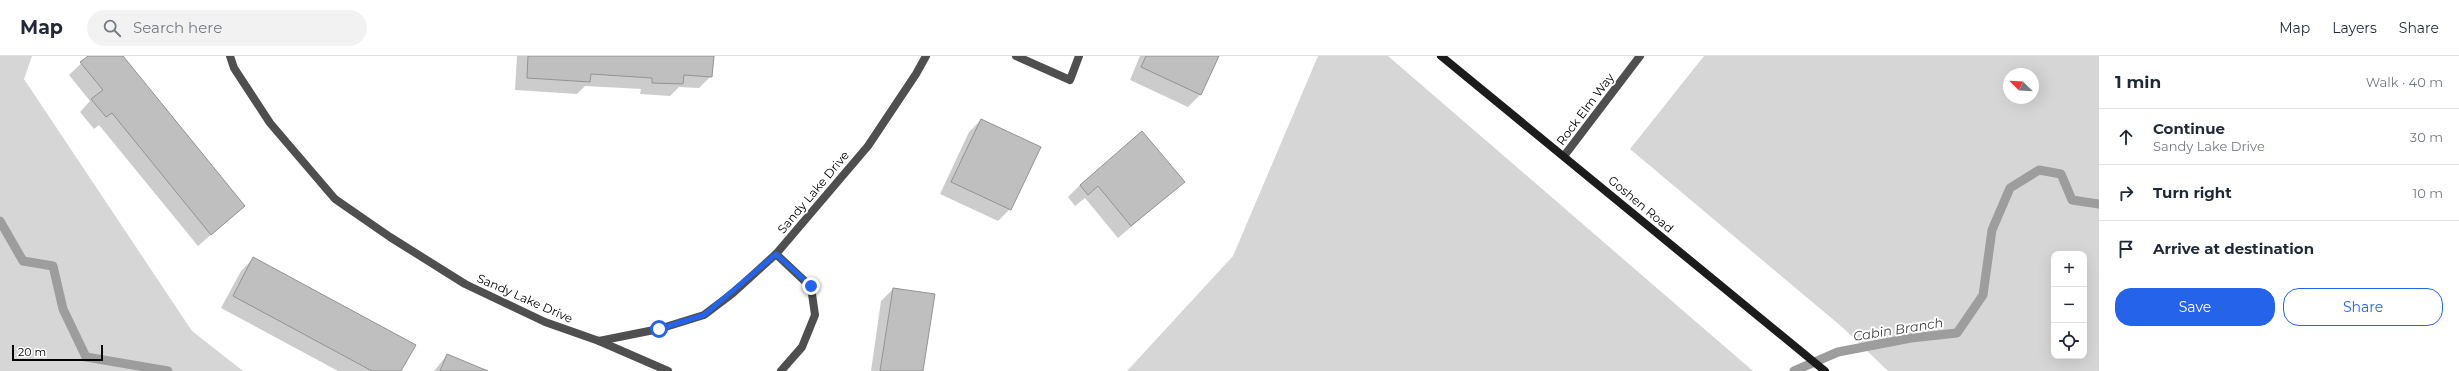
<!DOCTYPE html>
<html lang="en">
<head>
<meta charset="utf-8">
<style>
	:root { --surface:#fff; --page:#f2f2f3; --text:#1f2937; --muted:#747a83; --line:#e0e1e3; --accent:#2563eb }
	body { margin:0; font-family:Montserrat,sans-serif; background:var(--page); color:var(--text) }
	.controls { position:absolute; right:12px; bottom:12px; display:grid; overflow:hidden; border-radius:8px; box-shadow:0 4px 16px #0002 }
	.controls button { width:36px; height:36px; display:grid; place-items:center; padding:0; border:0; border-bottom:1px solid var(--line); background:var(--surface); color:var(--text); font:20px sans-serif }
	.compass { position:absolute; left:2003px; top:12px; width:36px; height:36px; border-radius:50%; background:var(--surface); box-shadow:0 4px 16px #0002; rotate:294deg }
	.scale { position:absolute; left:12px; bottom:10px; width:91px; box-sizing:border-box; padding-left:4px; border:2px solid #000; border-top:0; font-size:11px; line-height:14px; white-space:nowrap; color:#000; -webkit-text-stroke:3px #fff; paint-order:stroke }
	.stop { position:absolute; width:12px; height:12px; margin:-9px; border:3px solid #2563eb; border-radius:50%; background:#fff }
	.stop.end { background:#2563eb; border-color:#fff; box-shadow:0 1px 4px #0008 }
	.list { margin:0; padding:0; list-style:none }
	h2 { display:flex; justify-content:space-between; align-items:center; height:52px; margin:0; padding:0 16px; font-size:17px }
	h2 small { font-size:13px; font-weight:400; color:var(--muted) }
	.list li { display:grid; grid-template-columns:26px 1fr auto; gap:12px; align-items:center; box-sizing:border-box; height:56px; padding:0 16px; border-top:1px solid var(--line) }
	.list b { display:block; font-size:15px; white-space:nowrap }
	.list p { margin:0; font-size:13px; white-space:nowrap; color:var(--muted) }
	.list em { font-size:13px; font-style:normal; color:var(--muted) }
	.actions { display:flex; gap:8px; padding:12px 16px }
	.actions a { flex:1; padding:9px 0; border:1px solid var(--accent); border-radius:16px; text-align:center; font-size:14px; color:var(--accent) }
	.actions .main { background:var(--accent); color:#fff }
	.icon { flex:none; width:22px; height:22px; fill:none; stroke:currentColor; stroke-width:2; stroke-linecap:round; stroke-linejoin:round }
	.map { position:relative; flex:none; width:2099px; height:315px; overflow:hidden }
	header { display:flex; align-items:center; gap:24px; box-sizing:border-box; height:56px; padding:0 20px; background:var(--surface); border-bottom:1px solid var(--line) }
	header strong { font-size:19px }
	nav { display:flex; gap:22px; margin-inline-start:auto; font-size:14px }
	.search { width:280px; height:36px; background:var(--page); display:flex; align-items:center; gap:10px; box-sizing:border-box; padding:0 14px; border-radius:22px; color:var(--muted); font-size:15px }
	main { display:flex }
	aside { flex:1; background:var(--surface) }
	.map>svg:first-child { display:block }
	.green { fill:#d6d6d6; fill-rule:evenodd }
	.shadow { fill:#0003 }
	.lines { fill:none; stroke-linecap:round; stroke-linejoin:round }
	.stream { stroke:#9d9d9d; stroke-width:9 }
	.building { fill:#bfbfbf; stroke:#939393 }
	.street { stroke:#4f4f4f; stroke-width:8 }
	.secondary { stroke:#1c1c1c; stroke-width:8 }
	.route { stroke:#2563eb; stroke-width:5 }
	.labels { text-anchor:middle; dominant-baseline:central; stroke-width:4; stroke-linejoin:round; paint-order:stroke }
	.street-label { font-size:12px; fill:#000; stroke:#fff }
	.water-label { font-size:13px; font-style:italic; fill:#3e3e3e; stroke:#fff }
</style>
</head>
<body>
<header>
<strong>Map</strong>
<div class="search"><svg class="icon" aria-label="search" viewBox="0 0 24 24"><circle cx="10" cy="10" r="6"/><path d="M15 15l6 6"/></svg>Search here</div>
<nav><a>Map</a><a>Layers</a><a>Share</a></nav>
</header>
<main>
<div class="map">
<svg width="2099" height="315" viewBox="0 0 2099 315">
	<rect width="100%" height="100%" fill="#fff"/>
	<!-- green -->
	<g class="green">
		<polygon points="0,0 32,0 24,23 192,275 243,315 0,315"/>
		<polygon points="1318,0 1388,0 1753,315 1127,315 1233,200"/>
		<path d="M1704 0H2099V315H1888L1842 271 1630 93ZM2009 18H2033V42H2009ZM2054 198H2084V300H2054Z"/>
	</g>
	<!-- shadow -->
	<g class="shadow">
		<polygon points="89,0 122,0 244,150 198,190 99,69 94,73 80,56 90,45 69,19"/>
		<polygon points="517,0 713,0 711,20 699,32 679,31 670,40 640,38 641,33 585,30 577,38 515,34"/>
		<polygon points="1140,0 1218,0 1200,39 1188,51 1130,24"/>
		<polygon points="981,64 1010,153 998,165 940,138 969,76"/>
		<polygon points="1183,126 1118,182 1085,142 1075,150 1068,141 1080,129"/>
		<polygon points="253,203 400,315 338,315 221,252 241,215"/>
		<polygon points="893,233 922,315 871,315 881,245"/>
		<polygon points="447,299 486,315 434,315"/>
	</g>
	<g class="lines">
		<!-- stream -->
		<g class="stream">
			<polyline points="0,165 23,205 53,210 63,253 86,301 168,315"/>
			<polyline points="1794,315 1838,296 1911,282 1957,277 1983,239 1992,174 2010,132 2039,114 2061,118 2072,144 2099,148"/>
		</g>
	</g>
	<!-- building -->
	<g class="building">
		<polygon points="88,0 123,0 245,150 211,179 112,57 106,61 91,43 103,34 80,6"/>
		<polygon points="528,0 714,0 712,21 684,19 683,28 652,27 652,22 591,18 590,26 527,22"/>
		<polygon points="1146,0 1219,0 1201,39 1141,11"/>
		<polygon points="981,63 1041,91 1011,154 951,126"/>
		<polygon points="1142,75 1185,126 1131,170 1098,130 1088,139 1080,129"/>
		<polygon points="253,201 416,289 401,315 372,315 233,240"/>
		<polygon points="893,232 935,238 923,315 880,315"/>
		<polygon points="447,298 488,315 440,315"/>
	</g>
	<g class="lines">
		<!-- street -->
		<g class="street">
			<polyline points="230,0 234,12 270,67 335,143 390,181 465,228 545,266 599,285 659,273 704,259 733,237 776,198 868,90 916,18 926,0"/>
			<polyline points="1016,0 1070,24 1079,0"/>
			<polyline points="1564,100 1640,0"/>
			<polyline points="776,198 811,231 815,259 802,291 781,315"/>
			<polyline points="599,285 668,315"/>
		</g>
		<!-- secondary -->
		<polyline class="secondary" points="1441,0 1825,315"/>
	</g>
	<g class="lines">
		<!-- route -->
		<polyline class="route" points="659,273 704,259 776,198 811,230"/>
	</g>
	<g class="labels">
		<!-- street labels -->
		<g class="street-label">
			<text transform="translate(1585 53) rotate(-53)">Rock Elm Way</text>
			<text transform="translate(813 136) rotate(-50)">Sandy Lake Drive</text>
			<text transform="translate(1641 148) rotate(40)">Goshen Road</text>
			<text transform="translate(525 242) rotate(24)">Sandy Lake Drive</text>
		</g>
		<!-- water labels -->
		<g class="water-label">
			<text transform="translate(1898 273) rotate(-9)">Cabin Branch</text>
		</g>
	</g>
</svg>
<div class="controls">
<button>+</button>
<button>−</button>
<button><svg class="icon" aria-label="locate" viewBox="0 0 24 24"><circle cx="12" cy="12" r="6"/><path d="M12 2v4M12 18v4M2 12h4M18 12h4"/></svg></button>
</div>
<svg class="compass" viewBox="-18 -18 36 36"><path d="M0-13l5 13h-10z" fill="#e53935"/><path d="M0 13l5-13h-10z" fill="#747a83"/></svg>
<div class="scale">20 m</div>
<div class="stop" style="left:659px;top:273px"></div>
<div class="stop end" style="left:811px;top:230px"></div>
</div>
<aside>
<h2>1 min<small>Walk · 40 m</small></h2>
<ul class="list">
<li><svg class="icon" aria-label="ahead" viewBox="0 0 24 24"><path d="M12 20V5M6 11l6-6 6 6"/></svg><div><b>Continue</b><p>Sandy Lake Drive</p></div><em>30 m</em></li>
<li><svg class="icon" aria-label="right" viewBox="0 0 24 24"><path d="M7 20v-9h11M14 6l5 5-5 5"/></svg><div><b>Turn right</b></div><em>10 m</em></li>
<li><svg class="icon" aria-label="arrive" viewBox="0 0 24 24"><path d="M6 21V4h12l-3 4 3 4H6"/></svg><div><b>Arrive at destination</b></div></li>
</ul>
<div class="actions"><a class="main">Save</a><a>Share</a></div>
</aside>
</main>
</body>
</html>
